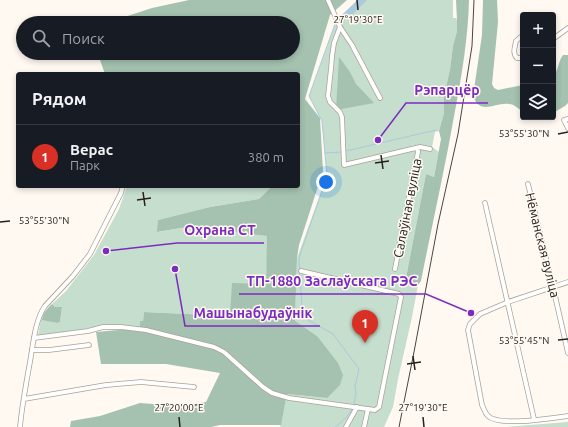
<!DOCTYPE html>
<html lang="ru">
<head>
<meta charset="utf-8">
<style>
	:root { --surface:#171b24; --page:#242831; --text:#f1f3f6; --muted:#9ea1a6; --line:#363941; --accent:#d93025 }
	body { margin:0; font-family:Ubuntu,sans-serif; background:var(--page); color:var(--text) }
	.controls { position:absolute; right:12px; top:12px; display:grid; overflow:hidden; border-radius:4px; box-shadow:0 2px 6px #0003 }
	.controls button { width:36px; height:36px; display:grid; place-items:center; padding:0; border:0; border-bottom:1px solid var(--line); background:var(--surface); color:var(--text); font:20px sans-serif }
	.you { position:absolute; left:326px; top:182px; width:14px; height:14px; margin:-10px; border:3px solid #fff; border-radius:50%; background:#1a73e8; box-shadow:0 0 0 6px #1a73e833 }
	.badge { display:grid; place-items:center; width:26px; height:26px; border-radius:50%; background:var(--accent); color:#fff; font-size:13px; font-weight:700 }
	.pin { position:absolute; translate:-50% -33px; filter:drop-shadow(0 1px 2px #0008) }
	.pin::after { content:''; position:absolute; top:21px; width:14px; height:12px; background:inherit; clip-path:polygon(0 0,100% 0,50% 100%) }
	.list { margin:0; padding:0; list-style:none }
	h2 { display:flex; justify-content:space-between; align-items:center; height:52px; margin:0; padding:0 16px; font-size:17px }
	h2 small { font-size:13px; font-weight:400; color:var(--muted) }
	.list li { display:grid; grid-template-columns:26px 1fr auto; gap:12px; align-items:center; box-sizing:border-box; height:64px; padding:0 16px; border-top:1px solid var(--line) }
	.list b { display:block; font-size:15px; white-space:nowrap }
	.list p { margin:0; font-size:13px; white-space:nowrap; color:var(--muted) }
	.list em { font-size:13px; font-style:normal; color:var(--muted) }
	.icon { flex:none; width:22px; height:22px; fill:none; stroke:currentColor; stroke-width:2; stroke-linecap:round; stroke-linejoin:round }
	.map { position:relative; flex:none; width:568px; height:427px; overflow:hidden }
	.search { position:absolute; background:var(--surface); box-shadow:0 2px 6px #0003; left:16px; top:16px; width:284px; height:44px; display:flex; align-items:center; gap:10px; box-sizing:border-box; padding:0 14px; border-radius:22px; color:var(--muted); font-size:15px }
	.panel { position:absolute; background:var(--surface); box-shadow:0 2px 6px #0003; left:16px; top:72px; width:284px; height:116px; border-radius:4px }
	.map>svg:first-child { display:block }
	.green { fill:#c5dece }
	.forest { fill:#a4c2af }
	.water { fill:#abc9dc }
	.lines { fill:none; stroke-linecap:round; stroke-linejoin:round }
	.stream { stroke:#abc9dc; stroke-width:1 }
	.minor-casing { stroke:#aaa195; stroke-width:5.5 }
	.minor { stroke:#fff; stroke-width:4 }
	.rail { stroke:#494541; stroke-width:1 }
	.ticks { fill:none; stroke:#26221e; stroke-width:1.5 }
	.labels { text-anchor:middle; dominant-baseline:central; stroke-width:3; stroke-linejoin:round; paint-order:stroke }
	.street-label { font-size:13px; fill:#26221e; stroke:#fff9f2 }
	.ticks-label { font-size:10px; text-anchor:middle; fill:#26221e; stroke:#fff9f2; stroke-width:3; stroke-linejoin:round; paint-order:stroke }
	.leader { fill:none; stroke:#7b2cbf; stroke-width:1.5 }
	.callout-dot { fill:#7b2cbf; stroke:#fff9f2; stroke-width:1.5 }
	.callout-label { font-size:14px; text-anchor:middle; font-weight:bold; fill:#7b2cbf; stroke:#fff9f2; stroke-width:3; stroke-linejoin:round; paint-order:stroke }
</style>
</head>
<body>
<div class="map">
<svg width="568" height="427" viewBox="0 0 568 427">
	<rect width="100%" height="100%" fill="#fff9f2"/>
	<!-- green -->
	<g class="green">
		<polygon points="357,0 453,0 453,18 456,18 457,20 457,31 453,46 450,69 444,97 444,113 439,131 435,132 432,147 439,152 437,160 434,177 426,174 405,283 418,285 412,317 398,379 393,407 384,427 280,427 287,394 327,398 317,336 295,322 297,258 327,176 322,121 309,96 335,24 342,15"/>
		<polygon points="127,186 272,186 259,199 210,207 158,220 158,232 187,227 268,236 266,284 230,316 144,312 143,321 140,321 140,328 120,325 104,325 75,331 38,336 41,319 57,323 60,322 62,307 55,307 52,304 66,291 94,255 119,209"/>
		<polygon points="568,422 568,427 506,427"/>
	</g>
	<!-- forest -->
	<g class="forest">
		<polygon points="189,0 347,0 330,15 305,99 320,118 323,171 299,245 297,258 295,321 317,336 338,363 343,375 340,385 327,398 287,394 281,425 220,425 211,427 70,427 71,421 100,416 140,403 179,406 206,402 220,373 166,364 101,364 96,332 140,328 140,321 143,321 144,312 230,316 232,283 266,284 267,236 187,227 157,232 158,220 210,207 259,199 272,186 298,186 298,74 105,74 100,60 100,53 293,53 293,23 106,23 152,8"/>
		<path d="M456 0H469C468 38 462 74 455 111 445 168 432 225 421 281L418 285 405 283 426 174 434 177 441 139 439 131 444 113V97L450 69 453 46 457 31V20Z"/>
		<path d="M483 0H497L498 22 492 84 494 88 498 90 523 85V112C519 109 514 104 509 104 495 102 480 116 473 96L482 35Z"/>
		<path d="M563 55H568V103L565 106 553 113V76C559 70 558 61 563 55Z"/>
		<polygon points="339,57 350,72 356,84 374,103 336,110"/>
		<path d="M52 304 55 307H62L60 322 57 323 42 320C43 312 47 309 52 304Z"/>
	</g>
	<!-- water -->
	<polygon class="water" points="358,0 367,0 353,14 342,15"/>
	<g class="lines">
		<!-- stream -->
		<g class="stream">
			<polyline points="339,19 342,15"/>
			<polyline points="335,24 309,96 322,121 327,176 300,255 299,261 302,307 303,312 308,320 333,334 359,369 355,386 356,393 354,404"/>
			<polyline points="346,151 436,130"/>
			<polyline points="325,153 341,152"/>
			<path d="M335 427C340 424 350 414 352 409"/>
		</g>
		<!-- minor casing -->
		<g class="minor-casing">
			<g id="minor">
				<polyline points="328,0 340,27 352,45 380,98"/>
				<polyline points="340,27 334,43 332,56 331,69 328,96 330,102 340,112 342,117 344,165 420,147 430,149"/>
				<path d="M523 35 516 41C515 47 512 53 517 58H523"/>
				<polyline points="553,39 568,28"/>
				<polyline points="568,119 564,120 568,128"/>
				<polyline points="528,184 553,287 568,353"/>
				<polyline points="485,203 534,419"/>
				<polyline points="395,269 418,152 417,148"/>
				<path d="M568 282 508 302 480 314 470 324 468 330 482 405C484 409 485 413 488 416 500 427 551 418 568 416"/>
				<polyline points="34,338 88,331 103,327 121,327 146,330 214,347 224,352 263,387 272,393 289,398 375,410 379,407 401,297 399,294 301,271"/>
				<polyline points="32,350 49,350 89,345"/>
				<polyline points="24,399 106,385 141,382 194,387"/>
				<path d="M20 427C22 405 26 384 30 362 33 345 35 320 45 306L73 276 90 254 121 193 123 186"/>
				<polyline points="346,427 357,407"/>
				<polyline points="364,427 368,409"/>
			</g>
		</g>
		<!-- minor -->
		<use href="#minor" class="minor"/>
		<!-- rail -->
		<polyline class="rail" points="399,427 414,352 438,224 458,134 472,46 474,0"/>
	</g>
	<!-- ticks -->
	<path class="ticks" d="M357 0 358 10M558 134 568 132M381 155 383 169M375 163 389 161M143 192 145 206M137 200 151 198M0 222 10 221M558 340 568 339M413 356 415 370M407 364 421 362M179 417 180 427M423 417 424 427"/>
	<g class="labels">
		<!-- street labels -->
		<g class="street-label">
			<text transform="translate(407 208) rotate(-79)">Салаўіная вуліца</text>
			<text transform="translate(543 245) rotate(76)">Нёманская вуліца</text>
		</g>
	</g>
	<g class="ticks-label">
		<text x="358" y="23">27°19'30"E</text>
		<text x="524" y="137">53°55'30"N</text>
		<text x="44" y="224">53°55'30"N</text>
		<text x="524" y="344">53°55'45"N</text>
		<text x="179" y="411">27°20'00"E</text>
		<text x="423" y="411">27°19'30"E</text>
	</g>
	<!-- callouts -->
	<path class="leader" d="M378 140L406 103H488M106 251L177 243H264M471 313L426 294H239M175 269L185 326H320"/>
	<g class="callout-dot">
		<circle cx="378" cy="140" r="4"/>
		<circle cx="106" cy="251" r="4"/>
		<circle cx="471" cy="313" r="4"/>
		<circle cx="175" cy="269" r="4"/>
	</g>
	<g class="callout-label">
		<text x="447" y="95">Рэпарцёр</text>
		<text x="220" y="235">Охрана СТ</text>
		<text x="332" y="286">ТП-1880 Заслаўскага РЭС</text>
		<text x="253" y="318">Машынабудаўнік</text>
	</g>
</svg>
<div class="controls">
<button>+</button>
<button>−</button>
<button><svg class="icon" aria-label="layers" viewBox="0 0 24 24"><path d="M12 4l9 5-9 5-9-5zM3 14l9 5 9-5"/></svg></button>
</div>
<div class="you"></div>
<div class="pin badge" style="left:365px;top:343px">1</div>
<div class="search"><svg class="icon" aria-label="search" viewBox="0 0 24 24"><circle cx="10" cy="10" r="6"/><path d="M15 15l6 6"/></svg>Поиск</div>
<section class="panel">
<h2>Рядом<small></small></h2>
<ul class="list">
<li><span class="badge">1</span><div><b>Верас</b><p>Парк</p></div><em>380 m</em></li>
</ul>
</section>
</div>
</body>
</html>
